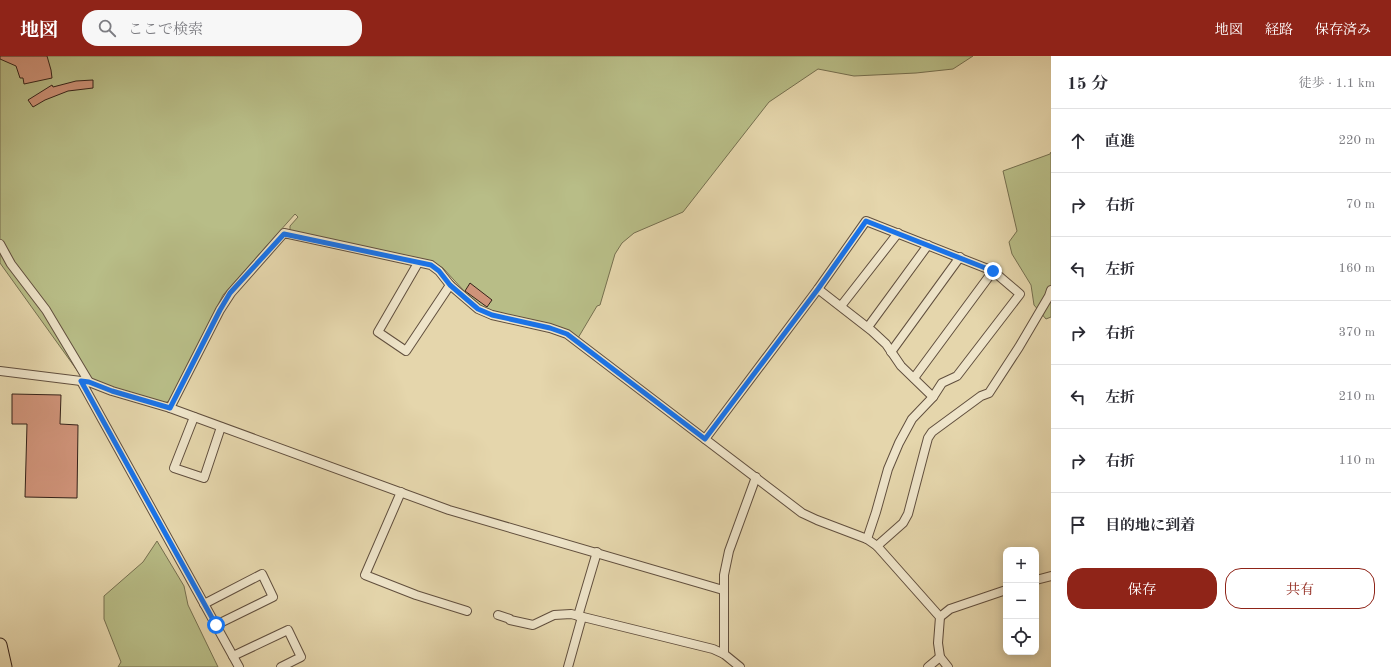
<!DOCTYPE html>
<html lang="ja">
<head>
<meta charset="utf-8">
<style>
	:root { --surface:#fff; --page:#f7f7f7; --text:#2b2b33; --muted:#7c7c81; --line:#e1e1e2; --accent:#8f2418 }
	body { margin:0; font-family:"Old Standard TT","Noto Serif JP",serif; background:var(--page); color:var(--text) }
	.controls { position:absolute; right:12px; bottom:12px; display:grid; overflow:hidden; border-radius:8px; box-shadow:0 2px 10px #0003 }
	.controls button { width:36px; height:36px; display:grid; place-items:center; padding:0; border:0; border-bottom:1px solid var(--line); background:var(--surface); color:var(--text); font:20px sans-serif }
	.stop { position:absolute; width:12px; height:12px; margin:-9px; border:3px solid #1a73e8; border-radius:50%; background:#fff }
	.stop.end { background:#1a73e8; border-color:#fff; box-shadow:0 1px 4px #0008 }
	.list { margin:0; padding:0; list-style:none }
	h2 { display:flex; justify-content:space-between; align-items:center; height:52px; margin:0; padding:0 16px; font-size:17px }
	h2 small { font-size:13px; font-weight:400; color:var(--muted) }
	.list li { display:grid; grid-template-columns:26px 1fr auto; gap:12px; align-items:center; box-sizing:border-box; height:64px; padding:0 16px; border-top:1px solid var(--line) }
	.list b { display:block; font-size:15px; white-space:nowrap }
	.list em { font-size:13px; font-style:normal; color:var(--muted) }
	.actions { display:flex; gap:8px; padding:12px 16px }
	.actions a { flex:1; padding:9px 0; border:1px solid var(--accent); border-radius:16px; text-align:center; font-size:14px; color:var(--accent) }
	.actions .main { background:var(--accent); color:#fff }
	.icon { flex:none; width:22px; height:22px; fill:none; stroke:currentColor; stroke-width:2; stroke-linecap:round; stroke-linejoin:round }
	.map { position:relative; flex:none; width:1051px; height:611px; overflow:hidden }
	header { display:flex; align-items:center; gap:24px; box-sizing:border-box; height:56px; padding:0 20px; background:var(--accent); color:#fff }
	header strong { font-size:19px }
	nav { display:flex; gap:22px; margin-inline-start:auto; font-size:14px }
	.search { width:280px; height:36px; background:var(--page); display:flex; align-items:center; gap:10px; box-sizing:border-box; padding:0 14px; border-radius:16px; color:var(--muted); font-size:15px }
	main { display:flex }
	aside { flex:1; background:var(--surface) }
	.map>svg:first-child { display:block }
	.green { fill:#b8bd87; stroke:#767050 }
	.building { fill:#cf9379; stroke:#352219 }
	.lines { fill:none; stroke-linecap:round; stroke-linejoin:round }
	.street-casing { stroke:#614f3e; stroke-width:10 }
	.primary-casing { stroke:#352219; stroke-width:15 }
	.street { stroke:#eee4c9; stroke-width:8 }
	.primary { stroke:#e5d6ac; stroke-width:13 }
	.route { stroke:#1a73e8; stroke-width:5 }
</style>
</head>
<body>
<header>
<strong>地図</strong>
<div class="search"><svg class="icon" aria-label="search" viewBox="0 0 24 24"><circle cx="10" cy="10" r="6"/><path d="M15 15l6 6"/></svg>ここで検索</div>
<nav><a>地図</a><a>経路</a><a>保存済み</a></nav>
</header>
<main>
<div class="map">
<svg width="1051" height="611" viewBox="0 0 1051 611">
	<rect width="100%" height="100%" fill="#e5d6ac"/>
	<filter id="stains"><feTurbulence type="fractalNoise" baseFrequency=".005" numOctaves="4"/><feColorMatrix values="0 0 0 0 .2 0 0 0 0 .09 0 0 0 0 .02 0 0 0 .5 -.17"/></filter>
	<radialGradient id="worn" r=".72"><stop offset=".6" stop-color="#630" stop-opacity="0"/><stop offset="1" stop-color="#630" stop-opacity=".3"/></radialGradient>
	<!-- green -->
	<g class="green">
		<polygon points="0,0 973,0 953,13 916,17 854,20 818,13 769,46 683,156 634,177 622,187 615,198 600,249 597,250 578,282 508,264 476,248 443,212 436,208 291,176 290,174 290,170 298,161 295,158 223,239 171,344 165,347 96,326 79,317 0,207"/>
		<polygon points="1051,96 1051,261 1046,263 1034,249 1031,229 1012,198 1009,186 1017,175 1003,115 1050,98"/>
		<polygon points="157,485 184,530 188,549 218,611 118,611 121,606 104,563 104,540 143,506"/>
	</g>
	<!-- building -->
	<g class="building">
		<polygon points="0,0 47,0 51,14 52,22 24,28 23,22 20,22 16,10 0,3"/>
		<polygon points="93,24 93,32 68,35 45,44 33,51 28,44 52,29 53,31 76,25"/>
		<polygon points="470,227 492,244 487,251 465,235"/>
		<polygon points="12,338 61,339 60,368 78,369 77,442 25,441 27,368 12,368"/>
	</g>
	<g class="lines">
		<!-- street casing -->
		<g class="street-casing">
			<g id="street">
				<polyline points="0,188 11,208 46,254 89,326"/>
				<polyline points="418,207 378,276 406,295 450,229"/>
				<polyline points="818,233 872,275 886,288 901,310 933,341"/>
				<polyline points="841,250 898,177"/>
				<polyline points="868,271 928,189"/>
				<polyline points="891,296 960,201"/>
				<polyline points="0,315 89,326 112,335 170,352 449,454 723,534"/>
				<polyline points="914,322 993,215"/>
				<polyline points="81,325 239,611"/>
				<polyline points="170,352 220,254 231,237 284,177 431,209 439,215 450,229 478,253 492,259 550,272 567,278 802,457 817,464 867,483 877,490 940,561 938,587 940,601 948,611"/>
				<polyline points="194,361 174,412 204,422 221,371"/>
				<polyline points="705,383 818,233 866,165 993,215 1020,238 957,320 942,327 933,341 912,363 899,387 888,413 876,456 867,483"/>
				<polyline points="401,436 365,519 416,539 467,555"/>
				<polyline points="877,490 903,467 908,458 924,397 928,382 932,376 981,340 989,337 1019,291 1049,240 1051,234"/>
				<polyline points="1036,524 1051,520"/>
				<polyline points="204,548 262,518 273,541 216,569"/>
				<polyline points="498,559 510,563 510,564 533,569 554,559 571,558 713,593 724,598 740,611"/>
				<polyline points="578,560 597,496"/>
				<polyline points="940,561 950,553 1006,534"/>
				<polyline points="724,598 724,519 729,495 756,421"/>
				<polyline points="233,600 288,574 301,601 281,611"/>
				<polyline points="568,611 582,561"/>
				<polyline points="928,611 940,601"/>
			</g>
		</g>
		<!-- primary casing -->
		<g class="primary-casing">
			<polyline id="primary" points="0,589 5,611"/>
		</g>
		<!-- street -->
		<use href="#street" class="street"/>
		<!-- primary -->
		<use href="#primary" class="primary"/>
	</g>
	<g class="lines">
		<!-- route -->
		<polyline class="route" points="216,569 81,325 89,326 112,335 170,352 220,254 230,237 284,178 431,209 439,215 450,229 478,253 492,259 550,272 567,278 705,383 818,233 866,165 993,215"/>
	</g>
	<rect width="100%" height="100%" filter="url(#stains)"/>
	<rect width="100%" height="100%" fill="url(#worn)"/>
</svg>
<div class="controls">
<button>+</button>
<button>−</button>
<button><svg class="icon" aria-label="locate" viewBox="0 0 24 24"><circle cx="12" cy="12" r="6"/><path d="M12 2v4M12 18v4M2 12h4M18 12h4"/></svg></button>
</div>
<div class="stop" style="left:216px;top:569px"></div>
<div class="stop end" style="left:993px;top:215px"></div>
</div>
<aside>
<h2>15 分<small>徒歩 · 1.1 km</small></h2>
<ul class="list">
<li><svg class="icon" aria-label="ahead" viewBox="0 0 24 24"><path d="M12 20V5M6 11l6-6 6 6"/></svg><div><b>直進</b></div><em>220 m</em></li>
<li><svg class="icon" aria-label="right" viewBox="0 0 24 24"><path d="M7 20v-9h11M14 6l5 5-5 5"/></svg><div><b>右折</b></div><em>70 m</em></li>
<li><svg class="icon" aria-label="left" viewBox="0 0 24 24"><path d="M17 20v-9H6M10 6l-5 5 5 5"/></svg><div><b>左折</b></div><em>160 m</em></li>
<li><svg class="icon" aria-label="right" viewBox="0 0 24 24"><path d="M7 20v-9h11M14 6l5 5-5 5"/></svg><div><b>右折</b></div><em>370 m</em></li>
<li><svg class="icon" aria-label="left" viewBox="0 0 24 24"><path d="M17 20v-9H6M10 6l-5 5 5 5"/></svg><div><b>左折</b></div><em>210 m</em></li>
<li><svg class="icon" aria-label="right" viewBox="0 0 24 24"><path d="M7 20v-9h11M14 6l5 5-5 5"/></svg><div><b>右折</b></div><em>110 m</em></li>
<li><svg class="icon" aria-label="arrive" viewBox="0 0 24 24"><path d="M6 21V4h12l-3 4 3 4H6"/></svg><div><b>目的地に到着</b></div></li>
</ul>
<div class="actions"><a class="main">保存</a><a>共有</a></div>
</aside>
</main>
</body>
</html>
